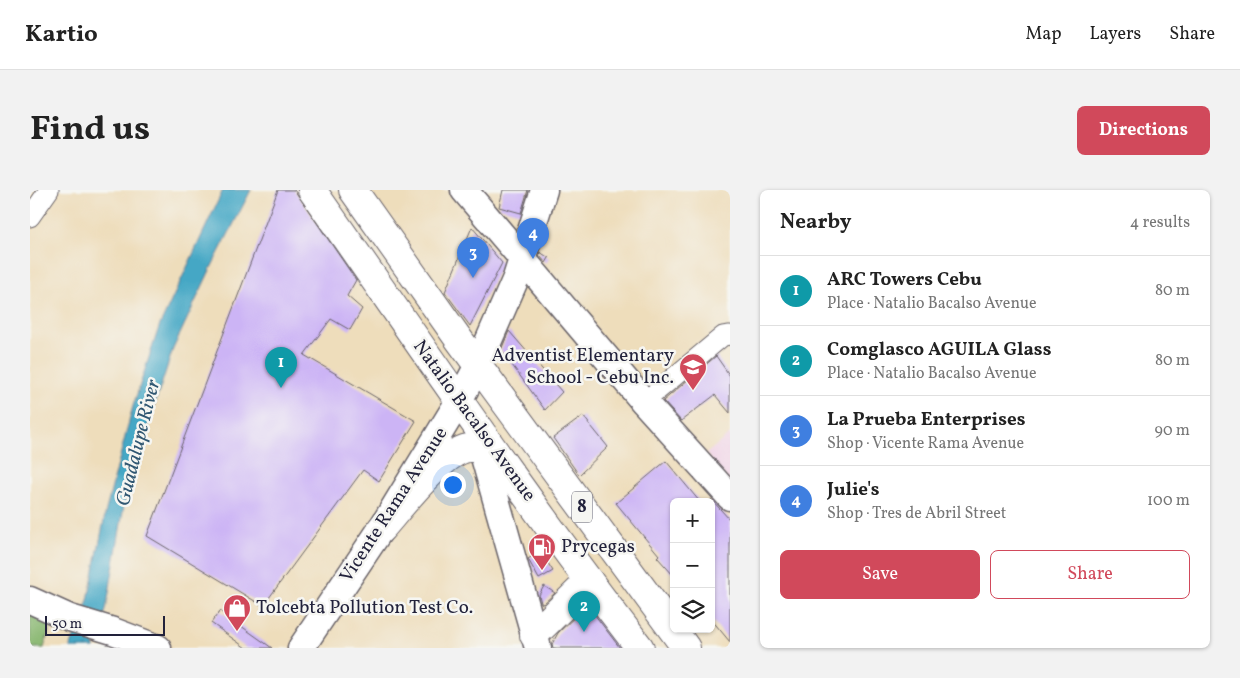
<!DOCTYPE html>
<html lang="en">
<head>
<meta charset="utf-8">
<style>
	:root { --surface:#fff; --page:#f2f2f2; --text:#222; --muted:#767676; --line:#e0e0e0; --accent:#d1495b }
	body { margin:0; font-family:Vollkorn,serif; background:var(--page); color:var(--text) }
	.controls { position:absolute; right:15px; bottom:15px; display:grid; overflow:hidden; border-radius:8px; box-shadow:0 1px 4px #0004 }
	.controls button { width:45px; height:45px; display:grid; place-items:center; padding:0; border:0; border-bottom:1px solid var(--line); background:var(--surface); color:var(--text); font:25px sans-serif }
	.scale { position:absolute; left:15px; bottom:12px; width:120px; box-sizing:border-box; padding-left:5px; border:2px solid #22223b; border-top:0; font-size:14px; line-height:18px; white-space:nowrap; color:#22223b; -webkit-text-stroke:4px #f6f6f2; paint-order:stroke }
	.you { position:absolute; left:422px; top:294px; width:18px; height:18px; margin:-12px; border:4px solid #fff; border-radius:50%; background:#1a73e8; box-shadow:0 0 0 8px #1a73e833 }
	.badge { display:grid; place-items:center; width:32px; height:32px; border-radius:50%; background:var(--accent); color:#fff; font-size:16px; font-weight:700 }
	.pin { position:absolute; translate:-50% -41px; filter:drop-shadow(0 1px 2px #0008) }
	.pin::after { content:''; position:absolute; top:26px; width:18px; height:15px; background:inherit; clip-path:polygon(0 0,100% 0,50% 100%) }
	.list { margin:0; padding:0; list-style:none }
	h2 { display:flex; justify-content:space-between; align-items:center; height:65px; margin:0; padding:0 20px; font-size:21px }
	h2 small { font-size:16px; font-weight:400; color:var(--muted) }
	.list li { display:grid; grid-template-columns:32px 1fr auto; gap:15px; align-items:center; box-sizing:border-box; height:70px; padding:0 20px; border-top:1px solid var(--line) }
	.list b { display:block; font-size:19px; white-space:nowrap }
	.list p { margin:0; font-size:16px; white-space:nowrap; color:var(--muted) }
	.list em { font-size:16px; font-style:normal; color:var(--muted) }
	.actions { display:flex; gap:10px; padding:15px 20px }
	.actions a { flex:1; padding:11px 0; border:1px solid var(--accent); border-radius:8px; text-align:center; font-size:18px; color:var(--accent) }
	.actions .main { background:var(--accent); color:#fff }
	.icon { flex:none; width:28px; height:28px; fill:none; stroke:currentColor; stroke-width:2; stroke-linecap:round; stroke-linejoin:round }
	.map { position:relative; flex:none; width:700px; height:458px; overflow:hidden; border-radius:8px }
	header { display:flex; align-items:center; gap:30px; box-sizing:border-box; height:70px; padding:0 25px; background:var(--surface); border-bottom:1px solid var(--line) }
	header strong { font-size:24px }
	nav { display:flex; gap:28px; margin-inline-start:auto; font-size:18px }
	.intro { display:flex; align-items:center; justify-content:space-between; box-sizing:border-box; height:120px; padding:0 30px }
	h1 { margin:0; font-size:35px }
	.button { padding:12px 22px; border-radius:8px; background:var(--accent); color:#fff; font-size:18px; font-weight:700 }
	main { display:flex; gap:30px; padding:0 30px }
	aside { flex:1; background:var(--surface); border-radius:8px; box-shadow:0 1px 4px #0004 }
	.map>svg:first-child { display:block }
	.built { fill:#f0d0e5 }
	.forest { fill:#8ab872; stroke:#566d56 }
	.water { fill:#45a7c5; stroke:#346480 }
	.building { fill:#ccb4f5 }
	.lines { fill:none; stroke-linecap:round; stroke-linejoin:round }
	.street-casing { stroke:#696368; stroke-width:21 }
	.secondary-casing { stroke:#696368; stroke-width:29 }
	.primary-casing { stroke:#696368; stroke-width:30 }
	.street { stroke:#fff; stroke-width:19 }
	.secondary { stroke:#fff; stroke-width:26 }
	.primary { stroke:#fff; stroke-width:28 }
	.labels { text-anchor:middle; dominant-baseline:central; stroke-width:5; stroke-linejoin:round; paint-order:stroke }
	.shield { fill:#f6f6f2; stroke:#626272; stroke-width:1 }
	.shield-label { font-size:18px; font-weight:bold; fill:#22223b }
	.poi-label { font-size:19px; fill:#22223b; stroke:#f6f6f2; text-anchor:start }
	.street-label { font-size:19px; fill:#22223b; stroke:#f6f6f2 }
	.water-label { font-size:20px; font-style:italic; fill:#305772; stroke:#f6f6f2 }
</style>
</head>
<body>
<header>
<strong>Kartio</strong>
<nav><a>Map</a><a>Layers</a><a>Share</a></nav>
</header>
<div class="intro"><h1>Find us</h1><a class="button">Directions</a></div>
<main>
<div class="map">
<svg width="700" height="458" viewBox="0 0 700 458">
	<rect width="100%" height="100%" fill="#f6f6f2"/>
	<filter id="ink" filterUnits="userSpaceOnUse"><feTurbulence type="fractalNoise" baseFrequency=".02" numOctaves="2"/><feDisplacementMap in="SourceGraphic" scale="10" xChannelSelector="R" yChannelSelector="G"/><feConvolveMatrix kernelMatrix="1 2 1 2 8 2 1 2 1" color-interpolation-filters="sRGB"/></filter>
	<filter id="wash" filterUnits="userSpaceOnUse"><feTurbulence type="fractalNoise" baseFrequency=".0096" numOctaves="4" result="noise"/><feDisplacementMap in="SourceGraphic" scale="20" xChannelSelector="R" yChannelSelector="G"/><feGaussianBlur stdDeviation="1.12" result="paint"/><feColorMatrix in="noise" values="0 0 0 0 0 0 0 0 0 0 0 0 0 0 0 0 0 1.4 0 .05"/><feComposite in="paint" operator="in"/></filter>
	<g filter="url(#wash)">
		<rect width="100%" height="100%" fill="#edb"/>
		<!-- built -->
		<polygon class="built" points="700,244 700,292 676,264"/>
		<!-- forest -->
		<polygon class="forest" points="0,423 21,433 14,458 0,458"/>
		<!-- water -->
		<polygon class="water" points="193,0 221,0 181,78 143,159 97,299 76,420 64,458 40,458 58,410 76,320 103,216 129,137"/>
		<g id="blocks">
			<!-- building -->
			<g class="building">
				<polygon points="248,0 264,0 267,4 326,90 317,106 332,119 320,140 301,129 274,165 386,231 349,291 333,280 233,416 117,346"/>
				<polygon points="473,0 498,0 491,23 469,17"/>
				<polygon points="442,37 472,73 440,136 415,102"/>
				<polygon points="510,62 519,68 516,73 509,65"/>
				<polygon points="479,141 532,202 515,220 471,160"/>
				<polygon points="686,166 700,186 700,223 685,205 651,231 633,211"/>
				<polygon points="553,226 578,257 549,285 523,248"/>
				<polygon points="636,271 670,312 644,312 644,386 627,367 629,365 586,313"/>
				<polygon points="681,309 700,330 700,452 681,429"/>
				<polygon points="510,361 523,381 509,389 498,369"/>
				<polygon points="514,396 525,403 513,414 511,413 509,405"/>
				<polygon points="552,420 554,423 561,420 590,458 523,458 522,454 528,443"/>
				<polygon points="190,421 242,458 216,458 181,433"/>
			</g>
		</g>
	</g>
	<g filter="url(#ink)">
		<use href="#blocks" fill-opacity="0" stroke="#696368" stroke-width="1"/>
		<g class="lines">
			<!-- street casing -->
			<g class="street-casing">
				<g id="street">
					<polyline points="0,27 19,0"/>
					<polyline points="614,212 693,146 700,145"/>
				</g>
			</g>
			<!-- secondary casing -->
			<g class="secondary-casing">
				<g id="secondary">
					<polyline points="434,0 614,212 700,307"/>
					<polyline points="452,260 508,458"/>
					<polyline points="0,410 40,428 83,441 128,458"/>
					<polyline points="271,458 351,339 429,211 448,175 486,88 514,0"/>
				</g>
			</g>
			<!-- primary casing -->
			<g class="primary-casing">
				<g id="primary">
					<path d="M282 0C390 154 495 310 610 458"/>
					<polyline points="323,0 430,151 656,458"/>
					<path d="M351 339C369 319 412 262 438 258 449 257 460 263 470 269"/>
					<polyline points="504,445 559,391"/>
				</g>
			</g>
			<!-- street -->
			<use href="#street" class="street"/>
			<!-- secondary -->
			<use href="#secondary" class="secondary"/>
			<!-- primary -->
			<use href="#primary" class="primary"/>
		</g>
	</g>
	<!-- icons -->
	<defs>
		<g id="school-pin" transform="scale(1.4375)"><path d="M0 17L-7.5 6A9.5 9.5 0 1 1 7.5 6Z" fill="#d1495b" stroke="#f6f6f2"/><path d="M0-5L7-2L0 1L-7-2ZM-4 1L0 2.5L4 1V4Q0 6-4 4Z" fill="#fff"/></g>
		<g id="fuel-pin" transform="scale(1.4375)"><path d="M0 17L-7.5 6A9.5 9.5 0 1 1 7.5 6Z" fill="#d1495b" stroke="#f6f6f2"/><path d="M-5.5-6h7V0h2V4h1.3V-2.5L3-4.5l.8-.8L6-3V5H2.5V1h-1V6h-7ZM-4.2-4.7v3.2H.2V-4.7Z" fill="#fff"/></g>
		<g id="shop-pin" transform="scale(1.4375)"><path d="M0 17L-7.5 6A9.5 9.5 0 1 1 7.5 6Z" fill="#d1495b" stroke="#f6f6f2"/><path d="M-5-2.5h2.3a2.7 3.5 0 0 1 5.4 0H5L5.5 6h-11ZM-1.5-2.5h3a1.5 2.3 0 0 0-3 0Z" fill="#fff"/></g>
	</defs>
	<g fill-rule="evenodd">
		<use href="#school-pin" x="663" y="177"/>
		<use href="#fuel-pin" x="512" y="357"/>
		<use href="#shop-pin" x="207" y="418"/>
	</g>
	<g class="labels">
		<!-- shield labels -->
		<rect class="shield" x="542" y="301.5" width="20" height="31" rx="4"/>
		<g class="shield-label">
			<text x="552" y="317">8</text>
		</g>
		<!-- poi labels -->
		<g class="poi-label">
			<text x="644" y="166" text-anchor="end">Adventist Elementary<tspan x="644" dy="22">School - Cebu Inc.</tspan></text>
			<text x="531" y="357">Prycegas</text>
			<text x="226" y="418">Tolcebta Pollution Test Co.</text>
		</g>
		<!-- street labels -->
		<g class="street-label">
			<text transform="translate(444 231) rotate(54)">Natalio Bacalso Avenue</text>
			<text transform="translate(364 315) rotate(-57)">Vicente Rama Avenue</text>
		</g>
		<!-- water labels -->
		<g class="water-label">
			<text transform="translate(109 253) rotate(-76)">Guadalupe River</text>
		</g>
	</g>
</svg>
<div class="controls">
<button>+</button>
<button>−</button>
<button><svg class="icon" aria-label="layers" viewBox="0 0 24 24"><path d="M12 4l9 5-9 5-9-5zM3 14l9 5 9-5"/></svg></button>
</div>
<div class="scale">50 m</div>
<div class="you"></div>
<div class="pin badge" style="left:251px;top:198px;background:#0f9aa8">1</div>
<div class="pin badge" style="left:554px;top:442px;background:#0f9aa8">2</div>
<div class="pin badge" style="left:443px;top:88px;background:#3f7fe0">3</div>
<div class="pin badge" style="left:503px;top:69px;background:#3f7fe0">4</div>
</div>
<aside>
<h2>Nearby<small>4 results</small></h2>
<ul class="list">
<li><span class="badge" style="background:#0f9aa8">1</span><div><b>ARC Towers Cebu</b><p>Place · Natalio Bacalso Avenue</p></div><em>80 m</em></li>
<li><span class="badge" style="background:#0f9aa8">2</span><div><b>Comglasco AGUILA Glass</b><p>Place · Natalio Bacalso Avenue</p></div><em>80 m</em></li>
<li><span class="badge" style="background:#3f7fe0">3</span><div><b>La Prueba Enterprises</b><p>Shop · Vicente Rama Avenue</p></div><em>90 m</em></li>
<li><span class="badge" style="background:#3f7fe0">4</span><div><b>Julie's</b><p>Shop · Tres de Abril Street</p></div><em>100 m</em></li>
</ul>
<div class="actions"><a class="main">Save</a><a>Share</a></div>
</aside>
</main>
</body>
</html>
